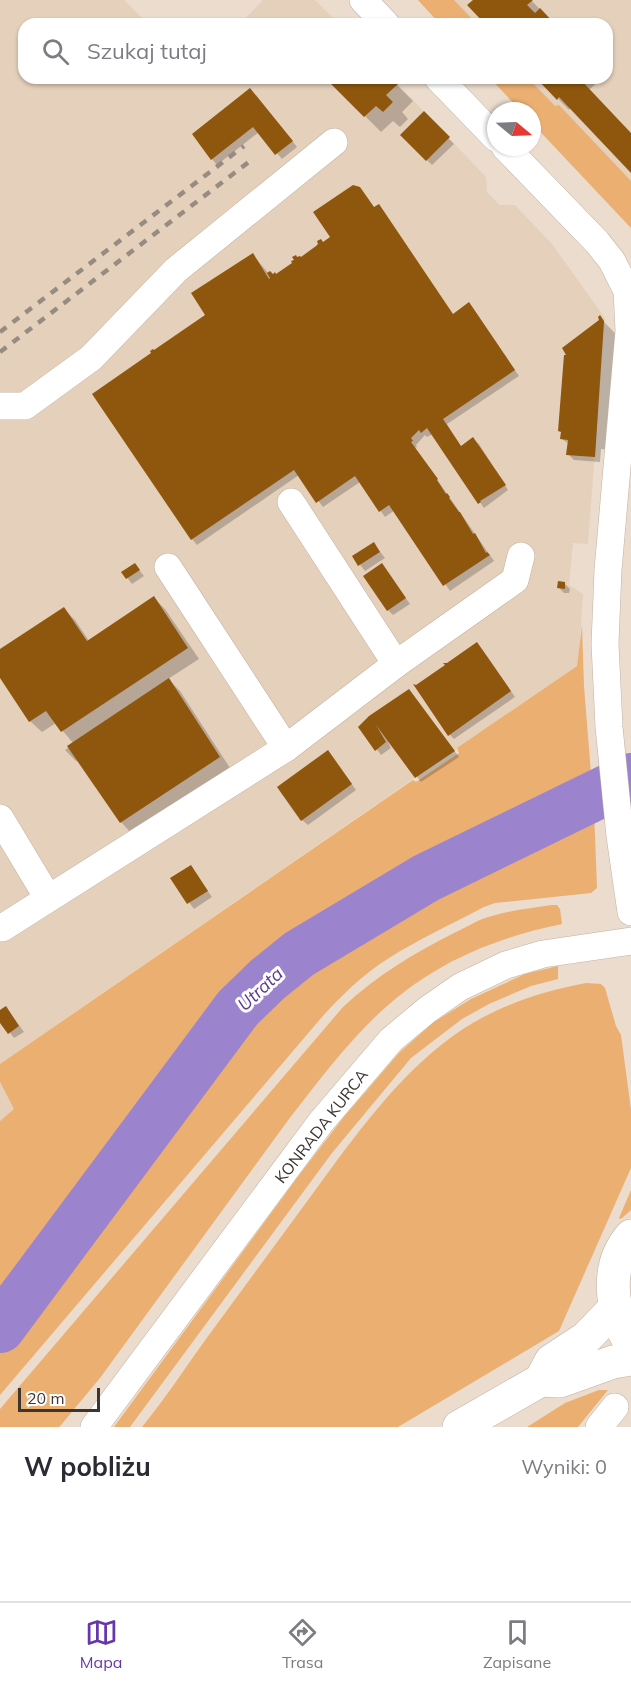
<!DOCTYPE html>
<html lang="pl">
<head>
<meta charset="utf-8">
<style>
	:root { --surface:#fff; --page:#f7f7f7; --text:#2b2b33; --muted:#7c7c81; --line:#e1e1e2; --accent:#6736ad }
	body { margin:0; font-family:Mulish,sans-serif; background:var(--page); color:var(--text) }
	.compass { position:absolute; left:487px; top:102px; width:54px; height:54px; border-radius:50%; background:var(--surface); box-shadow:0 2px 4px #0004; rotate:109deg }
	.scale { position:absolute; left:18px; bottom:15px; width:82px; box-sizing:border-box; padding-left:6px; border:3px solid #3c3530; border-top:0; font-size:16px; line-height:21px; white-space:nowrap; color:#3c3530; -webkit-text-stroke:4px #fff; paint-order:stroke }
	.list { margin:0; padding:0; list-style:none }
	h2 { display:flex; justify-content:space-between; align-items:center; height:78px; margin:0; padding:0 24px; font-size:26px }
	h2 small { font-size:20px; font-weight:400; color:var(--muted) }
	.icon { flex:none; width:33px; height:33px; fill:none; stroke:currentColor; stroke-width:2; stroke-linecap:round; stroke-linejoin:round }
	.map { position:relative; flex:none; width:631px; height:1427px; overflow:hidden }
	.search { position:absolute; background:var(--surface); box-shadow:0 2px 4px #0004; left:18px; right:18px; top:18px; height:66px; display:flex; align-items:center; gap:15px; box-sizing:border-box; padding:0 21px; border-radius:18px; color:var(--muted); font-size:22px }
	.sheet { height:174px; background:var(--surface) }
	nav { display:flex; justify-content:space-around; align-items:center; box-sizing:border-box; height:84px; border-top:2px solid var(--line); background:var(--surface); font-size:16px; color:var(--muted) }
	nav a { display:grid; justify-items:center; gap:3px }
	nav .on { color:var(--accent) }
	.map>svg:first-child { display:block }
	.built { fill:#e5d0bb }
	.green { fill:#ebaf72 }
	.shadow { fill:#0003 }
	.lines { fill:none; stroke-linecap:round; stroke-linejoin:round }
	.river { stroke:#9b84cd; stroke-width:50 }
	.building { fill:#8f570d }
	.minor-casing { stroke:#c1b2a3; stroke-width:28 }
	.major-casing { stroke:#c1b2a3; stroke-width:34 }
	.minor { stroke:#fff; stroke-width:27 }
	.major { stroke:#fff; stroke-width:33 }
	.rail { stroke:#978c81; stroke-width:4.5; stroke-dasharray:8 8; stroke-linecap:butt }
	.labels { text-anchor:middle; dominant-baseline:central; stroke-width:6; stroke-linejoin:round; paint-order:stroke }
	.street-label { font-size:16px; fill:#3c3530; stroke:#fff }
	.water-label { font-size:18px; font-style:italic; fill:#5c3b92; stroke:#fff }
</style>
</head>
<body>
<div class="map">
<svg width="631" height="1427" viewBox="0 0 631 1427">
	<rect width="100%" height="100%" fill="#ebdccd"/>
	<!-- built -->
	<g class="built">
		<polygon points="0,0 124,0 148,24 24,24 24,78 392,78 486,177 487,192 500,205 515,205 552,244 605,318 588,544 573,543 569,585 583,594 578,665 0,1064"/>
		<polygon points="263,0 315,0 339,24 240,24"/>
		<polygon points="418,0 631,0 631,228 532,123 532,111 521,111 490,78 607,78 607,24 440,24"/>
		<polygon points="0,1082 14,1109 0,1121"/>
	</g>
	<!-- green -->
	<g class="green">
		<polygon points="418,0 454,0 477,24 440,24"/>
		<polygon points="490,78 528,78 555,106 559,105 631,181 631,228 532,123 532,111 521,111"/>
		<polygon points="582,625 584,686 592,786 396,880 306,935 274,961 237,995 196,1043 0,1312 0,1121 14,1109 0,1082 0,1064 413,780 416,782 459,753 457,748 577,666"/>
		<path d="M594 810 597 888 591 893 495 903 484 907C452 924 419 939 389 958 363 974 342 995 322 1017L0 1395V1349L236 1028C249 1013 262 998 277 985 298 966 324 951 348 935 421 889 500 852 578 814L581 822 584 821 582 814Z"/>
		<path d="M552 905H557L560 909 562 924C503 936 446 958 399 996 356 1030 322 1077 289 1119L100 1378 61 1425 59 1427H0V1409L343 1007C376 976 414 953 454 933 467 927 479 919 492 916 512 910 532 908 552 905Z"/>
		<polygon points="558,966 558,979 531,986 489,1004 462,1019 411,1058 332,1153 130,1427 114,1427 297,1178 343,1118 399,1053 434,1022 471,999 525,974"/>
		<path d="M586 983 601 984 605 988 616 1026 621 1035 631 1110V1168L559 1331 398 1427H142C165 1399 185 1368 206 1339 241 1291 276 1244 311 1196 355 1136 401 1070 463 1029 500 1005 543 991 586 983Z"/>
		<polygon points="631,1190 631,1210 621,1219 619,1218"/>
		<polygon points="599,1390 608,1390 578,1427 527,1427 565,1403"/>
	</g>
	<!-- shadow -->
	<g class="shadow">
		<polygon points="475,0 531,0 554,24 487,24"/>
		<polygon points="327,78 390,78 413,101 402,112 408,119 400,127 393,121 381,132"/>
		<polygon points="538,78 602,78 589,90 631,134 631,171 571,107 569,110"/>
		<polygon points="256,95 297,147 282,159 259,132 217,165 212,159"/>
		<polygon points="424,113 454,144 432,165 402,135"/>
		<polygon points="252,254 269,274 273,276 454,315 469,304 474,310 519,376 447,424 462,448 473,439 479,444 508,490 484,508 433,434 427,437 425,435 416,445 417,447 415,448 494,561 450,591 395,510 385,517 360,482 323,507 299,475 197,545 192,539 94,394 207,315"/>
		<polygon points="602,320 618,336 613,450 601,449 600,462 574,460 568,454 569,444 562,439"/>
		<polygon points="374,544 385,558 365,571 354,557"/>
		<polygon points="135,565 144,576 132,584 123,572"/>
		<polygon points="382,565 410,604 393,615 388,610"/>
		<polygon points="564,583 570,589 569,593 564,593 559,588"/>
		<polygon points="154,598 165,609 199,659 168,679 180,691 230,768 132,834 121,822 79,760 76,761 65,750 74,744 56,723 42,732 30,721 0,675 0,651 64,609 75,620 89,641"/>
		<polygon points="482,649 515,697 454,739 449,734"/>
		<polygon points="409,691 459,757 421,782 389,741 388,742 391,748 381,755 360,727"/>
		<polygon points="333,758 356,790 308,825 302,820"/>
		<polygon points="190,867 212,897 194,909 172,879"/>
		<polygon points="0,1012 11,1014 24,1032 14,1038 0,1020"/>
	</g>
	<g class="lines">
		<!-- river -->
		<polyline class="river" points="0,1328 238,1008 268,979 299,954 426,878 631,778"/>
	</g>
	<!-- building -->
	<g class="building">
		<polygon points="473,0 533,0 527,5 535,13 540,8 555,24 485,24 467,5"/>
		<polygon points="325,78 392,78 398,84 386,95 393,102 383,112 376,106 364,117"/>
		<polygon points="536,78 579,78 631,133 631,173 559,97 557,100"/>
		<polygon points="250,88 293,141 275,155 253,127 211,160 192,134"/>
		<polygon points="424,111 450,137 426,161 400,135"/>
		<polygon points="353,185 360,187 374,207 379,204 453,314 469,302 515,370 443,419 461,446 473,437 506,485 480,501 481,502 478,504 427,428 421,433 419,430 411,438 413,441 411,442 438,479 437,480 446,494 447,493 450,497 449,498 459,512 460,512 473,534 475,533 486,553 487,552 490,555 443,586 389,505 379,512 355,476 316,503 294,470 191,540 92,394 151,353 150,351 153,349 154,350 205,315 191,293 253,253 269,279 270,278 267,273 270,271 273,274 275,272 276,274 292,263 291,261 294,260 292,257 296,255 297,257 300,256 301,257 316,246 318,244 317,241 321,239 323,242 330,237 313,212"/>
		<polygon points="600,315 604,321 595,457 566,455 568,440 560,439 561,432 558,431 564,355 566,355 562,348 599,320 598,317"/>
		<polygon points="374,542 380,552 358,566 352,556"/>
		<polygon points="135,563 140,570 126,579 121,572"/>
		<polygon points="382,563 406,598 387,611 363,576"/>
		<polygon points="558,581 565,582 565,589 557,588"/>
		<polygon points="154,596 188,648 61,732 46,711 29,722 0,678 0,649 64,607 87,641"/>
		<polygon points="477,642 511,691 448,736 413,684 416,685 445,665 443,663 447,663"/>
		<polygon points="169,678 220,757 120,823 67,746"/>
		<polygon points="409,689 455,751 415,778 376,725 386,742 375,751 358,727 369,716"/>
		<polygon points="328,750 352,784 301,821 277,787"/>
		<polygon points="191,865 208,891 187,904 170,878"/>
		<polygon points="6,1006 19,1026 8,1034 0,1023 0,1010"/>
	</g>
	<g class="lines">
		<!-- minor casing -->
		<g class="minor-casing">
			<g id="minor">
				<polyline points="363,0 386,24"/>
				<polyline points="438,78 496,138"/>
				<polyline points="505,147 597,242 612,261 627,291 629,331 608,570 605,644 609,727 620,836 631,912"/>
				<polyline points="0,406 25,406 91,358 176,270 334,142"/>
				<polyline points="291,502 396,664 515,580 521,556"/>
				<polyline points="168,567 286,748"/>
				<polyline points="0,818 48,898"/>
				<polyline points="2,928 286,748 396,664"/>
				<polyline points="94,1427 321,1122 391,1040 427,1010 460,987 506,965 543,954 631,941"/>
				<polyline points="599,1427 615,1407"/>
			</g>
		</g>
		<!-- major casing -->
		<g class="major-casing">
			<g id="major">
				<path d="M631 1236C604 1267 611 1312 631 1344"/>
				<polyline points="541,1380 560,1381 613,1362 631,1359"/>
				<polyline points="459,1427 541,1380 551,1361 586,1338 615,1308"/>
			</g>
		</g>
		<!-- minor -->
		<use href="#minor" class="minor"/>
		<!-- major -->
		<use href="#major" class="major"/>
		<!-- rail -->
		<g class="rail">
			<polyline points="0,332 244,146"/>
			<polyline points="0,352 254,158"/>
		</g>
	</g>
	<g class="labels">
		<!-- street labels -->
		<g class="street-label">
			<text transform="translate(321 1126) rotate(-52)">KONRADA KURCA</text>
		</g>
		<!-- water labels -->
		<g class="water-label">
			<text transform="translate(260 989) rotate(-43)">Utrata</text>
		</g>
	</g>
</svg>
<svg class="compass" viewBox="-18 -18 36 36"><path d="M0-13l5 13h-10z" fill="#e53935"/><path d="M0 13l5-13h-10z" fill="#7c7c81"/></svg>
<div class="scale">20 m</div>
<div class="search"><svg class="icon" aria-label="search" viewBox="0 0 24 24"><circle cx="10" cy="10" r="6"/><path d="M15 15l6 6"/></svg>Szukaj tutaj</div>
</div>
<section class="sheet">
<h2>W pobliżu<small>Wyniki: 0</small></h2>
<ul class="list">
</ul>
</section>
<nav>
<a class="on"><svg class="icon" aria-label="map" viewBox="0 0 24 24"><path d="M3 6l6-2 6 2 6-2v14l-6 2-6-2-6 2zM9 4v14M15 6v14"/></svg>Mapa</a>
<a><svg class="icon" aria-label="directions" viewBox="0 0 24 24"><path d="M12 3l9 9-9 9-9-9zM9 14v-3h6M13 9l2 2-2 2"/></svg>Trasa</a>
<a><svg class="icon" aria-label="saved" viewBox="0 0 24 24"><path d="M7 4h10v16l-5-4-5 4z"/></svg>Zapisane</a>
</nav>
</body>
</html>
